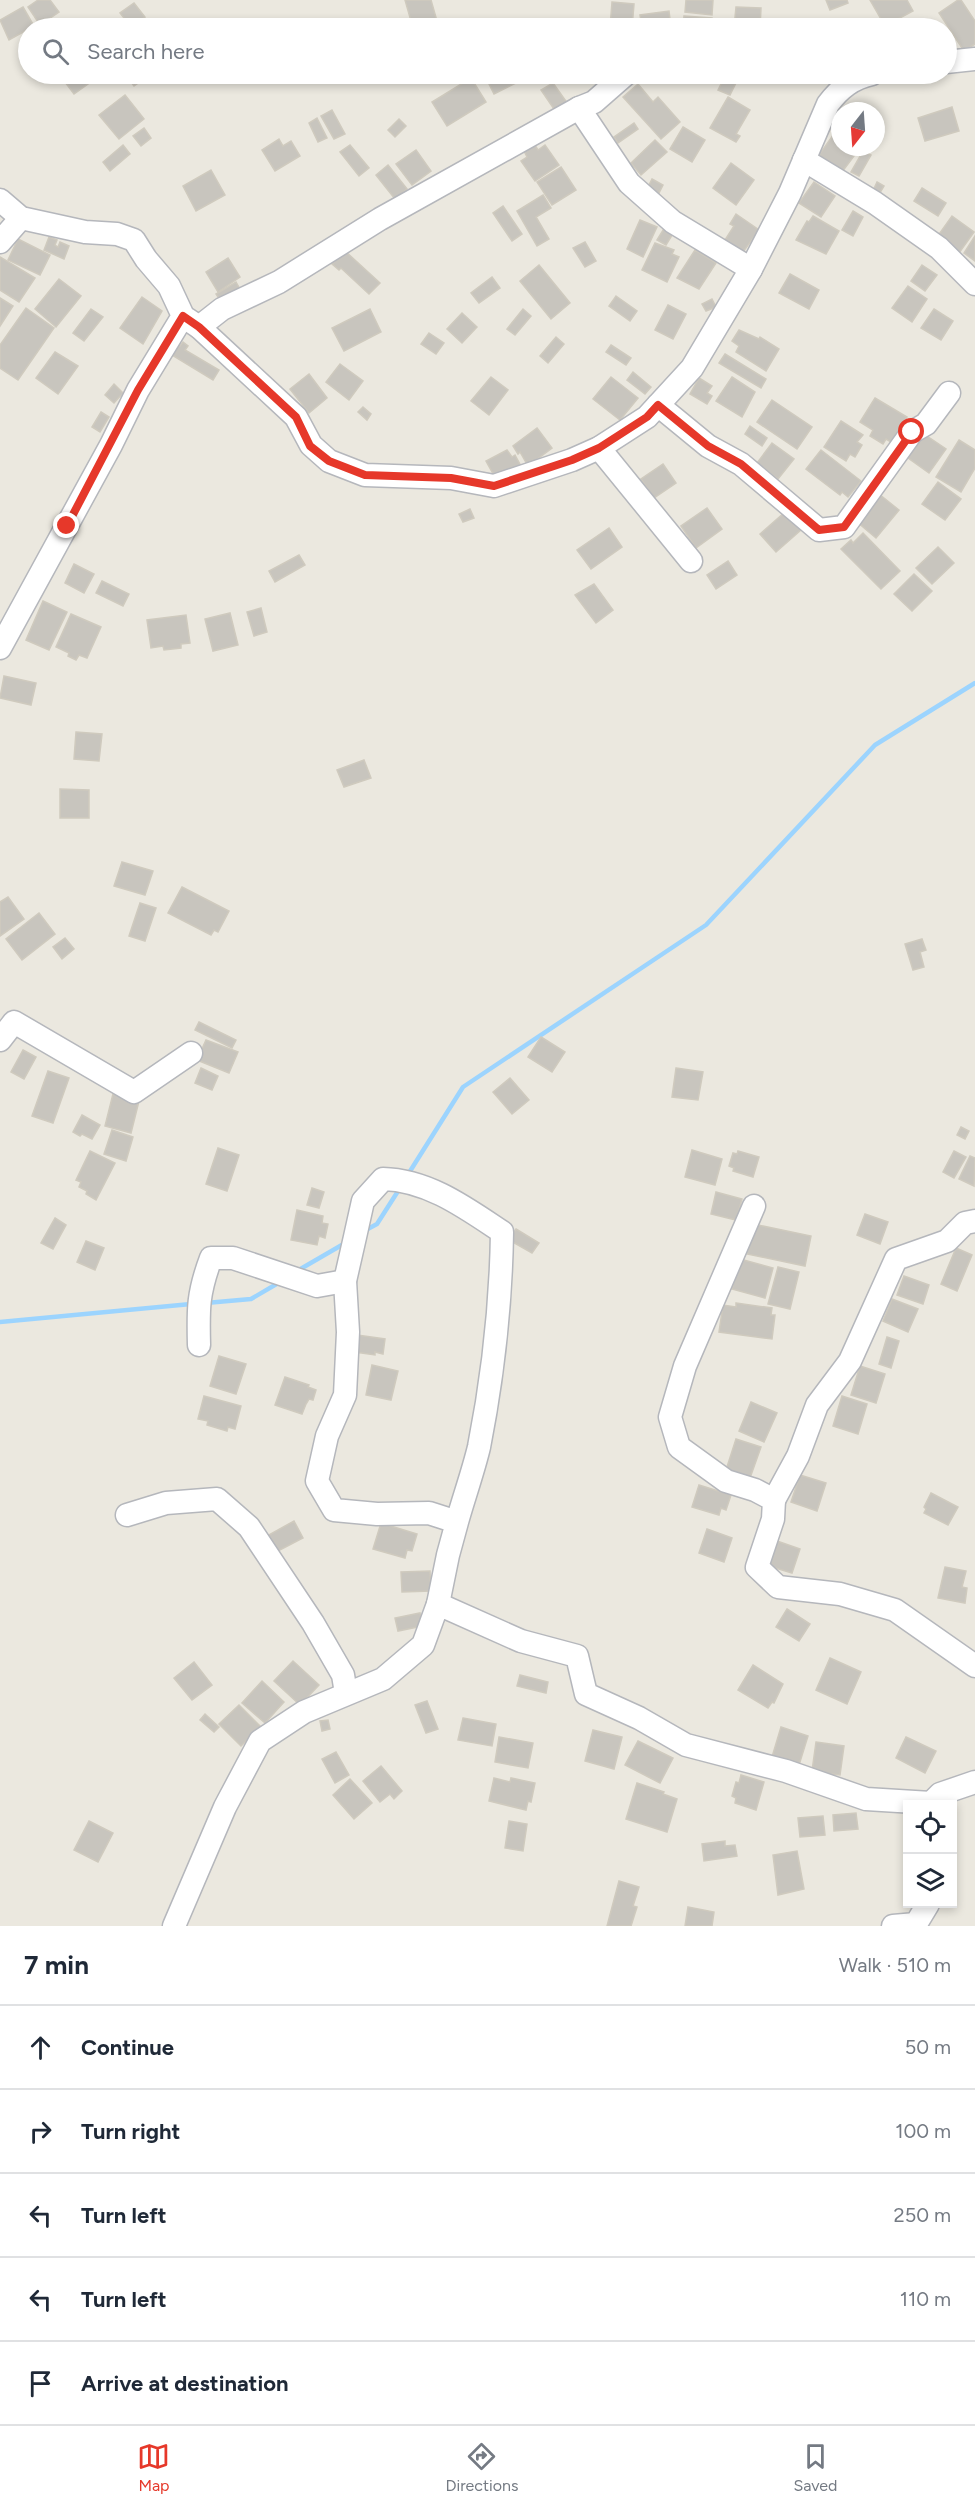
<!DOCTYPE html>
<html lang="en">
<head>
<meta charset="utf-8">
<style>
	:root { --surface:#fff; --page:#f6f6f7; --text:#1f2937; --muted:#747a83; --line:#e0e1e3; --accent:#e6382a }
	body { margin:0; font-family:Figtree,sans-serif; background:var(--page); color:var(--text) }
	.controls { position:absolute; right:18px; bottom:18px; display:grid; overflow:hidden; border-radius:0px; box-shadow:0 3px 9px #0003 }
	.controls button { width:54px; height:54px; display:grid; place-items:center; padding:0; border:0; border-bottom:2px solid var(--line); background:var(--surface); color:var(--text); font:30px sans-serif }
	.compass { position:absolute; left:831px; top:102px; width:54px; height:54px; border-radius:50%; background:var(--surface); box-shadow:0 3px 9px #0003; rotate:197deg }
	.stop { position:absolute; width:18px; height:18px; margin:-14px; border:4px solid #e6382a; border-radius:50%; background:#fff }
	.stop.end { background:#e6382a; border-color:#fff; box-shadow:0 2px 6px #0008 }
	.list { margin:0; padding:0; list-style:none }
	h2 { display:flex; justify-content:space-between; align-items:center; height:78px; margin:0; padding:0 24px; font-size:26px }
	h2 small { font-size:20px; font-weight:400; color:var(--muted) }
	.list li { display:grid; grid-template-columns:39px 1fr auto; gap:18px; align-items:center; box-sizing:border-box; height:84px; padding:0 24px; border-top:2px solid var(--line) }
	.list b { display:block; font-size:22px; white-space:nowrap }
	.list em { font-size:20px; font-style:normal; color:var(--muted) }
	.icon { flex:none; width:33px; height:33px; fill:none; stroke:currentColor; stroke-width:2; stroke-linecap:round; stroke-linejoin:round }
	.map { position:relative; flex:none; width:975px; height:1926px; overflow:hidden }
	.search { position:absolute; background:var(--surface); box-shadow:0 3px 9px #0003; left:18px; right:18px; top:18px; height:66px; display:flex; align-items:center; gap:15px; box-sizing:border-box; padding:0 21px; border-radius:33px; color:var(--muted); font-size:22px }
	.sheet { height:498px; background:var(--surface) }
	nav { display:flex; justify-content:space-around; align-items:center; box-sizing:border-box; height:84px; border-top:2px solid var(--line); background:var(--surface); font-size:16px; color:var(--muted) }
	nav a { display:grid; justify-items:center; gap:3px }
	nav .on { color:var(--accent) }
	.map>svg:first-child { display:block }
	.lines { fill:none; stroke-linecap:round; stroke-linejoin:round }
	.stream { stroke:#9cd4fe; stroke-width:4.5 }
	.building { fill:#c8c5be; stroke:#cfcabe; stroke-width:1.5 }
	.minor-casing { stroke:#b5b7bc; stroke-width:25 }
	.minor { stroke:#fff; stroke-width:22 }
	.route { stroke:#e6382a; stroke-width:8 }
</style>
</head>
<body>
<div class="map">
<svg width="975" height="1926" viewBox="0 0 975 1926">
	<rect width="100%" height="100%" fill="#ebe8df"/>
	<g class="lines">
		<!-- stream -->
		<g class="stream">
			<polyline points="407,1176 463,1087 706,925 875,745 975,683"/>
			<polyline points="364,1231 377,1224 400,1188"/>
			<polyline points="297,1271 347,1242"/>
			<polyline points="206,1303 251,1299 280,1282"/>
			<polyline points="0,1322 191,1304"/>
		</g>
	</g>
	<!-- building -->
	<g class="building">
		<polygon points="38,0 50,0 59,12 40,25 28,7"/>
		<polygon points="405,0 431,0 439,28 413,28"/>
		<polygon points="686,0 713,0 712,15 685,12"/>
		<polygon points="826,0 847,0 848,3 830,10"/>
		<polygon points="870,0 907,0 913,11 885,26"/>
		<polygon points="958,0 961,0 975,21 975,44 964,51 939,13"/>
		<polygon points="612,2 634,4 632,28 610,28"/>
		<polygon points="134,3 145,17 131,27 120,13"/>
		<polygon points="23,7 34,26 9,40 0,20"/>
		<polygon points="736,7 761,8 760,28 734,28"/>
		<polygon points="669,11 671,28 642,28 640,15"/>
		<polygon points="684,16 712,18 711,28 683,28"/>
		<polygon points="917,21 919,28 900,28 899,27"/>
		<polygon points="59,74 102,74 74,94"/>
		<polygon points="125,74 151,74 134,86"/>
		<polygon points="484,74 534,74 494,94"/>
		<polygon points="471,78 486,102 447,126 432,102"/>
		<polygon points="724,78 736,83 730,95 718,90"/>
		<polygon points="553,83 568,104 556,112 541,90"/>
		<polygon points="638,84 653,102 658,97 680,122 661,139 623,97"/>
		<polygon points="125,95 144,119 119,139 99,115"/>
		<polygon points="728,97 750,110 736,134 740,136 736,142 710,128"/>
		<polygon points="952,107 959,131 925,141 918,118"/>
		<polygon points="332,110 345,134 334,139 321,116"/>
		<polygon points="317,118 327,138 318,142 309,123"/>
		<polygon points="399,119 406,126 395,137 388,130"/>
		<polygon points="634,123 638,129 618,143 614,137"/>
		<polygon points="683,127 705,140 692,162 670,149"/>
		<polygon points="144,128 151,138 141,146 133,136"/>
		<polygon points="836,131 840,134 840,147 860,148 842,172 819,155"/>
		<polygon points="279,139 283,146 291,141 300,156 275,171 262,150"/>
		<polygon points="655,140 667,152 641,175 631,163"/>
		<polygon points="533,142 538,150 545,145 559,165 535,181 521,161 527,157 523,149"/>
		<polygon points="123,145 130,154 110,171 103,162"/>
		<polygon points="350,145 369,168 359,176 340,152"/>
		<polygon points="416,150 431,171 412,185 396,164"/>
		<polygon points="863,151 871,155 859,176 851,172"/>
		<polygon points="731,163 754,180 736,205 713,188"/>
		<polygon points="388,165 407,189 395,199 376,175"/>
		<polygon points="561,167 576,190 552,205 537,182"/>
		<polygon points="211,170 225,195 196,211 183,186"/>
		<polygon points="652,179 663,185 658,195 647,189"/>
		<polygon points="814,182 835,196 821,217 799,203"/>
		<polygon points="877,182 884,186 878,196 872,193"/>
		<polygon points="922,188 946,203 938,216 914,201"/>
		<polygon points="543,195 551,208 536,217 549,239 537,246 517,211"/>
		<polygon points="503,206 522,234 512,241 493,213"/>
		<polygon points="853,211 863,217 853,236 842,230"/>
		<polygon points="736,214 759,230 743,252 725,240 734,226 730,224"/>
		<polygon points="813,216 839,231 826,254 796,240 807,221 809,222"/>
		<polygon points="952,216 974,232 959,253 937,237"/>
		<polygon points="640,220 657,227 643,257 627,249"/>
		<polygon points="665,227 674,232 666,245 657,240"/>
		<polygon points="975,236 975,261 964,253"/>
		<polygon points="49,237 57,240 55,245 58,247 60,242 69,246 64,259 44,250"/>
		<polygon points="18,239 50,255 40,275 8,260"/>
		<polygon points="585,242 596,261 585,267 573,248"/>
		<polygon points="655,243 674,250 672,254 679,257 667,282 642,270"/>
		<polygon points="695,250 716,263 699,289 677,278"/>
		<polygon points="345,251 380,283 369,294 341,268 339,270 332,264"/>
		<polygon points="0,257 35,278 19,302 0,290"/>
		<polygon points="228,258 240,277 218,292 206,272"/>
		<polygon points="539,265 570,303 551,319 520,281"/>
		<polygon points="922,265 937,275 925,291 911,281"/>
		<polygon points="790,274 819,290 809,309 779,293"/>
		<polygon points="492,277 500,288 479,303 471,293"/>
		<polygon points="59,279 81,296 56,327 35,309"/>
		<polygon points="236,282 241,291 222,303 216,294"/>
		<polygon points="908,286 927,299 912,322 892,308"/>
		<polygon points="616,296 637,311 630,321 609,306"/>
		<polygon points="142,297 162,311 143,344 120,328"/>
		<polygon points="0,298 13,306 0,326"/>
		<polygon points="712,299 716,307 706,311 702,304"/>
		<polygon points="668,305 686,314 673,339 655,330"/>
		<polygon points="26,308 54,328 18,380 0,368 0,345"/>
		<polygon points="91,309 103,317 84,341 73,333"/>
		<polygon points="370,309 381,332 344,351 332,328"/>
		<polygon points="523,309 531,316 515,335 507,329"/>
		<polygon points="934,309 953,321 941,340 921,328"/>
		<polygon points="462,313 477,327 462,343 447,329"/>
		<polygon points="739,330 759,339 760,337 779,349 766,371 736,352 739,346 732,341"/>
		<polygon points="429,333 444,343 436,354 421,344"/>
		<polygon points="556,337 564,344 548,363 540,356"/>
		<polygon points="173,342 180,346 183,342 188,346 185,350 219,370 213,380 167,352"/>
		<polygon points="611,345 631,358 626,365 606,352"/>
		<polygon points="55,352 78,366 58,394 36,378"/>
		<polygon points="725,354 766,379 761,388 719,363"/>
		<polygon points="340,364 363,381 349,400 326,382"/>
		<polygon points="633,372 651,387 645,394 627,380"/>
		<polygon points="309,374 327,398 309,413 290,389"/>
		<polygon points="491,377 508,390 489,415 471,401"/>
		<polygon points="611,377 638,398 620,420 593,399"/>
		<polygon points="732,377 755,392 742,417 716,401"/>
		<polygon points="699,378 712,386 707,393 712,396 707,404 690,394"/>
		<polygon points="114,384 123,393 114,403 105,395"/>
		<polygon points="875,398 907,417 891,442 886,439 883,444 870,436 873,430 860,422"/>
		<polygon points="772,400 812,427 797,449 757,422"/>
		<polygon points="363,407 371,414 367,420 358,412"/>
		<polygon points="101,412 109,417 100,432 92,427"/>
		<polygon points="841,421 863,435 857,442 862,445 855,457 850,454 846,461 824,447"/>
		<polygon points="750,426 767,438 762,446 745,434"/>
		<polygon points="537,428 552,448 528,466 520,452 518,454 513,446"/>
		<polygon points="921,432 946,449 929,473 904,455"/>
		<polygon points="959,440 975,450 975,468 961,492 936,477"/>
		<polygon points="772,443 794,459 778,479 757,463"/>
		<polygon points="507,450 512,457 515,455 522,468 497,481 486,461"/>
		<polygon points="821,450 861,481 848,497 842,492 840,495 806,469"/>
		<polygon points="663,464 676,483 654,498 641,479"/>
		<polygon points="938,482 961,499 945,520 922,504"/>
		<polygon points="879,494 899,510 876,538 857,522"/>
		<polygon points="707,508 722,529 696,548 681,526"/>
		<polygon points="470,509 474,518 463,522 459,514"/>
		<polygon points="785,512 801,530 776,552 760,534"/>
		<polygon points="609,528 622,547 591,569 577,550"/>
		<polygon points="863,533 900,571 881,589 841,549 851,540 853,543"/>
		<polygon points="938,547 954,563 932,584 916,568"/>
		<polygon points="299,555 305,565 275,582 269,571"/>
		<polygon points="728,561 737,575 716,589 707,575"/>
		<polygon points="74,564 94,574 84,593 65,583"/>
		<polygon points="914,574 932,591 912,611 894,594"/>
		<polygon points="102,581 129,594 123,606 96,593"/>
		<polygon points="594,584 613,610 596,623 575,595"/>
		<polygon points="43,601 67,612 49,650 26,640"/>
		<polygon points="261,608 267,632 254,636 247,612"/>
		<polygon points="230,613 238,645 213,651 205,619"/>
		<polygon points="71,614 101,627 87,658 79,655 76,660 68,656 69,653 56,647"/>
		<polygon points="186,615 190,643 181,644 181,648 164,650 163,646 151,648 147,620"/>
		<polygon points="4,676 36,683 31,705 0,698"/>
		<polygon points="76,732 102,734 99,761 74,759"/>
		<polygon points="364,760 371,778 344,787 337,770"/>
		<polygon points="60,789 89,790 89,818 60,818"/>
		<polygon points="122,862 153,871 145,895 114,886"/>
		<polygon points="182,887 229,911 218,932 214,930 211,935 168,913"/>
		<polygon points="8,897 24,919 0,936 0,902"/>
		<polygon points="140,903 156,908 145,941 129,936"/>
		<polygon points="39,913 55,934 22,960 6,939"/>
		<polygon points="65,938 74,949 62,959 53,947"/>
		<polygon points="922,939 926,950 920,952 924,967 913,970 905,944"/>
		<polygon points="199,1022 236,1040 232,1048 195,1030"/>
		<polygon points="541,1037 565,1052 552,1072 528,1057"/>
		<polygon points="206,1040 238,1052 229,1073 197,1060"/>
		<polygon points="23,1050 36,1057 24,1079 11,1072"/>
		<polygon points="201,1068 218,1076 212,1090 195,1083"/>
		<polygon points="676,1068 703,1072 698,1100 672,1097"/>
		<polygon points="48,1071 69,1078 53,1123 32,1116"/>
		<polygon points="510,1078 529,1100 512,1114 493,1092"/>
		<polygon points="113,1094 139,1101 131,1133 105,1126"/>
		<polygon points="82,1115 100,1125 92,1139 82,1134 80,1136 73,1132"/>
		<polygon points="961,1127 969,1131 965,1139 957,1135"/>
		<polygon points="112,1130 133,1137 126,1161 104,1154"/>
		<polygon points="218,1148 239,1155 227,1191 206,1184"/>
		<polygon points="692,1150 722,1159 715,1185 685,1177"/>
		<polygon points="90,1151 115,1163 96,1200 86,1194 87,1191 79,1187 81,1182 76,1180"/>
		<polygon points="738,1151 759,1157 753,1177 733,1171 734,1168 729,1166 733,1153 737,1154"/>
		<polygon points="954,1151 966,1157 954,1178 943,1172"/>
		<polygon points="970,1156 975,1158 974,1186 959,1179"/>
		<polygon points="312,1188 324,1192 319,1208 307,1205"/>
		<polygon points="716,1192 742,1199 736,1220 711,1214"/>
		<polygon points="297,1210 323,1216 322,1223 328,1224 325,1238 319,1236 317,1245 291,1240"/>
		<polygon points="865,1214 888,1222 880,1244 857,1235"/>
		<polygon points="55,1218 66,1225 53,1249 41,1243"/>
		<polygon points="753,1224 811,1236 805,1266 747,1254"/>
		<polygon points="516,1229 539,1243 532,1253 509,1240"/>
		<polygon points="86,1241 104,1248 95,1270 77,1262"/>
		<polygon points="956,1248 972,1255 957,1291 941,1284"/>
		<polygon points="740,1259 773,1268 765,1298 732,1289"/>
		<polygon points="778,1267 799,1272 790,1309 768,1304"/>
		<polygon points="904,1276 929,1285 923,1304 897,1295"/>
		<polygon points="892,1299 918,1309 908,1332 883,1321"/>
		<polygon points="736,1303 772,1308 771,1315 775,1315 772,1339 719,1332 723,1305 736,1307"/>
		<polygon points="357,1335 385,1339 383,1354 375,1352 375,1355 355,1352"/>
		<polygon points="887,1337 899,1341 891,1368 879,1364"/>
		<polygon points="219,1356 246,1364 236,1394 210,1386"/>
		<polygon points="372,1365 398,1371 391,1400 366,1395"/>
		<polygon points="860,1366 885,1374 876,1403 851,1395"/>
		<polygon points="285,1377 309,1385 308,1387 316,1390 313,1400 309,1399 306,1404 302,1414 275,1405"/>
		<polygon points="204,1396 241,1406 235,1429 228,1427 227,1431 207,1425 208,1421 198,1419"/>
		<polygon points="842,1396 867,1404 858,1434 833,1426"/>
		<polygon points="751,1402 777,1413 764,1442 739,1431"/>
		<polygon points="736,1439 761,1447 750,1478 726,1470"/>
		<polygon points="800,1475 826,1483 817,1511 791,1502"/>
		<polygon points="699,1485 731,1495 726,1510 721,1508 719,1515 692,1507"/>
		<polygon points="931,1493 958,1507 948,1525 924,1513 926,1509 924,1507"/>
		<polygon points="294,1521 303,1538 276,1552 267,1536"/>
		<polygon points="381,1523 417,1534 412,1551 407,1550 405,1558 373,1549"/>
		<polygon points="707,1529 732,1538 724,1562 699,1553"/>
		<polygon points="777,1541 800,1549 792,1573 769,1566"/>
		<polygon points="945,1567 966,1571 962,1587 967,1588 965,1603 938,1598"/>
		<polygon points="430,1571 431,1591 402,1592 401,1572"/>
		<polygon points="787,1609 810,1624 799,1641 776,1627"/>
		<polygon points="420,1613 423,1626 398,1631 395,1618"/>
		<polygon points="830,1658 861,1672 847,1704 816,1690"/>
		<polygon points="293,1661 319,1685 300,1705 274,1681"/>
		<polygon points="194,1662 212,1685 192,1700 174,1678"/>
		<polygon points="753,1665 783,1684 774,1703 772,1702 768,1708 738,1690"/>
		<polygon points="520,1675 548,1682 546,1693 517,1686"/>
		<polygon points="262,1681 284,1702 265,1723 242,1703"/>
		<polygon points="427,1701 438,1729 426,1733 415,1705"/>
		<polygon points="239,1705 261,1727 241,1746 219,1724"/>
		<polygon points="205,1714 219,1727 214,1732 200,1720"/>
		<polygon points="463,1718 496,1724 492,1746 458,1740"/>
		<polygon points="328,1720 330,1729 322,1731 320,1721"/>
		<polygon points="781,1727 808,1736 799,1765 772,1757"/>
		<polygon points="593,1730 622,1737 614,1769 585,1761"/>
		<polygon points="499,1737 533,1743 528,1768 495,1762"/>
		<polygon points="906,1737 936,1751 925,1773 896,1758"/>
		<polygon points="638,1741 673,1758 660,1783 625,1765"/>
		<polygon points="816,1742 844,1746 840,1775 832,1774 832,1778 812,1771"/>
		<polygon points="336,1752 349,1775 335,1783 322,1759"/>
		<polygon points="381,1766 402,1791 394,1799 390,1794 380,1802 363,1781"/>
		<polygon points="741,1775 764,1782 756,1810 735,1803 736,1798 732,1796 736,1782 739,1783"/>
		<polygon points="494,1778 510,1782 511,1778 535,1783 531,1802 528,1801 526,1810 489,1801"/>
		<polygon points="350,1779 372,1803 354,1819 333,1795"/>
		<polygon points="637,1783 664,1792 663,1794 677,1799 667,1832 626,1819"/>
		<polygon points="856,1813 858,1829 834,1831 833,1815"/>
		<polygon points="823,1816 825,1835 800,1837 798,1818"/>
		<polygon points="89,1821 113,1833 98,1862 74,1850"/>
		<polygon points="509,1821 527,1824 523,1851 505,1848"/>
		<polygon points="725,1841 725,1846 735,1845 737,1856 704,1861 702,1844"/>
		<polygon points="797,1851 804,1889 778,1895 773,1855"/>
		<polygon points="619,1881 639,1887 633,1906 637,1907 631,1926 607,1926"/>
		<polygon points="688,1907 714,1912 712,1926 685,1926"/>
	</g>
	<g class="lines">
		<!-- minor casing -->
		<g class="minor-casing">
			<g id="minor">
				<polyline points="946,62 975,59"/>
				<path d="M579 108 629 183 673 222 751 269 790 193 828 104C840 88 853 78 872 74"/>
				<polyline points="804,160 875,203 939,248 975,284"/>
				<polyline points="0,200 21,218 85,232 117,234 134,240 146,259 169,286 183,316 138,390 111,445 0,648"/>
				<polyline points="0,242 21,218"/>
				<polyline points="187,319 199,327 222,309 279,282 380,219 579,108 594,102 626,74"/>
				<polyline points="199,327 296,417 311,445 329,461 365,475 451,478 494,486 572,460 599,448 647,417 692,368 751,269"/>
				<polyline points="658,405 708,446 741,464 819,530 844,527 912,432 926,424 949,393"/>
				<polyline points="599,448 691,561"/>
				<polyline points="0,1040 14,1022 134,1092 191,1053"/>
				<polyline points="754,1206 685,1366 670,1417 679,1447 726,1481 755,1490 774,1500 773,1519 757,1567 778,1587 840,1594 895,1610 975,1666"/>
				<path d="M199 1345C198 1308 198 1293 211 1258H233L317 1286 345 1281"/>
				<polyline points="774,1500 798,1456 817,1405 850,1361 896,1259 947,1241 965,1223 975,1221"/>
				<polyline points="127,1515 166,1503 217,1499 249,1527 313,1623 343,1675 346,1693"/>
				<path d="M438 1604 448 1555 457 1522 429 1513 377 1514 334 1510 317 1481 327 1436 345 1395 348 1332 345 1281 355 1237 363 1201 383 1179C428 1180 466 1208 502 1232 501 1304 493 1376 479 1447 473 1472 464 1497 457 1522"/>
				<polyline points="930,1804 940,1794 975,1782"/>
				<polyline points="174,1926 225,1807 260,1741 304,1712 383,1679 423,1645 438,1604 521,1641 577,1656 586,1694 639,1718 686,1745 786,1771 866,1799 931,1803"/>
				<polyline points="893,1926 916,1924 928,1904"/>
			</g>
		</g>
		<!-- minor -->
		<use href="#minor" class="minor"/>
	</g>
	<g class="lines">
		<!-- route -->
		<polyline class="route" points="67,526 138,390 183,316 199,327 296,417 310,446 329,461 365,475 451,478 494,486 572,460 599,448 647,417 658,405 708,446 741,464 819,530 844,527 912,432"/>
	</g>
</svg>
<div class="controls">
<button><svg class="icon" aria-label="locate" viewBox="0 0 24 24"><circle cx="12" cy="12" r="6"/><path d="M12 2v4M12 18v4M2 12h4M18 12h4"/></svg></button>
<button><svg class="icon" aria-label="layers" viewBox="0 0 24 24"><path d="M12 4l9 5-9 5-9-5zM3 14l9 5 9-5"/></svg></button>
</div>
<svg class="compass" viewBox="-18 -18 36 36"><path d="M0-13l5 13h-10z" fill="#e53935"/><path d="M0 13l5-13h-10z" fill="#747a83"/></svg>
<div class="stop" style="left:912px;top:432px"></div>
<div class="stop end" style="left:67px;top:526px"></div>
<div class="search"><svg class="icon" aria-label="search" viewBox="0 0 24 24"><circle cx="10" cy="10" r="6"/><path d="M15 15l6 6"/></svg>Search here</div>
</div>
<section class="sheet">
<h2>7 min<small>Walk · 510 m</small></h2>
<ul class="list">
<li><svg class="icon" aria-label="ahead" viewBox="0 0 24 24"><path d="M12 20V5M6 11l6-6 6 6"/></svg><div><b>Continue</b></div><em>50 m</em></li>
<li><svg class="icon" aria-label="right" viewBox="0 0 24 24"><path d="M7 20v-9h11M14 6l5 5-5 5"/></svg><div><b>Turn right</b></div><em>100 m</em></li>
<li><svg class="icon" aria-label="left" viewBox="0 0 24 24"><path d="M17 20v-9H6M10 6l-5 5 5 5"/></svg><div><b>Turn left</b></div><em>250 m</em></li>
<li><svg class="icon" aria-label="left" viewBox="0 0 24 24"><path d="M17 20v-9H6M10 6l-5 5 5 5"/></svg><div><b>Turn left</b></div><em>110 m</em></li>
<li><svg class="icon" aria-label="arrive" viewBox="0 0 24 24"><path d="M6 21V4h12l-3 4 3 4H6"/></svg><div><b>Arrive at destination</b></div></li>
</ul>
</section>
<nav>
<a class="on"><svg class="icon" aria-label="map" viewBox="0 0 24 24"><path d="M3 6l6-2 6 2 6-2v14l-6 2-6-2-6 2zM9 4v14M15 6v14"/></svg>Map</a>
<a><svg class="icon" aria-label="directions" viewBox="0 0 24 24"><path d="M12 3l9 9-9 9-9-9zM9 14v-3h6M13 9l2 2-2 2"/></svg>Directions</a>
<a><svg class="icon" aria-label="saved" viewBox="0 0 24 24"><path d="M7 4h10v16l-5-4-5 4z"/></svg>Saved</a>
</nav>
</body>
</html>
